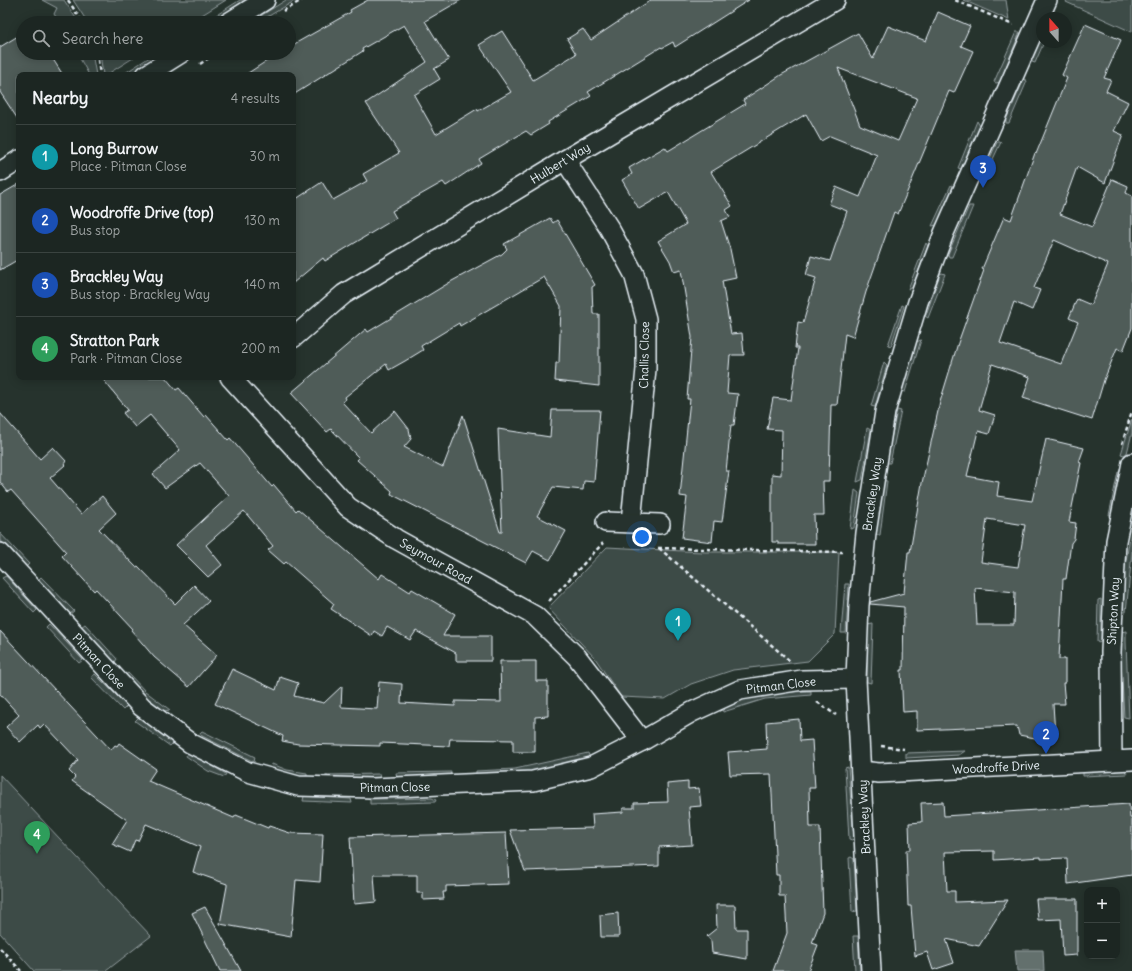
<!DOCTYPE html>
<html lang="en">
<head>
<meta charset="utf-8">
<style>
	:root { --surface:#1c2622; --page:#252e2a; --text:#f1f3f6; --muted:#a0a5a5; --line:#3a4340; --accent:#ff9aa2 }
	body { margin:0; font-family:Delius,sans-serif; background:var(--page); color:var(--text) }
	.controls { position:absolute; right:12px; bottom:12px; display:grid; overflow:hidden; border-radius:8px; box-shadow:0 2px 10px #0003 }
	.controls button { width:36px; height:36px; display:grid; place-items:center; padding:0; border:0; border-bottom:1px solid var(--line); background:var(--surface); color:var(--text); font:20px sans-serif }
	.compass { position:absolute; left:1036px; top:12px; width:36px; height:36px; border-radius:50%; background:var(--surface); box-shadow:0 2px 10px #0003; rotate:339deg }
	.you { position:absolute; left:642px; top:537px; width:14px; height:14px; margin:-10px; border:3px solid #fff; border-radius:50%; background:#1a73e8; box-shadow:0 0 0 6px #1a73e833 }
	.badge { display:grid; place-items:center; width:26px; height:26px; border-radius:50%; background:var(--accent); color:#fff; font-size:13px; font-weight:700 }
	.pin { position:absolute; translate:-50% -33px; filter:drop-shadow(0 1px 2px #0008) }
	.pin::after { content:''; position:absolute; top:21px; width:14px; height:12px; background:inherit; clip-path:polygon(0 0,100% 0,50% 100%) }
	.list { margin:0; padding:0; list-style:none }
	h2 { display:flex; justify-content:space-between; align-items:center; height:52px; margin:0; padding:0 16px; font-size:17px }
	h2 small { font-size:13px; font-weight:400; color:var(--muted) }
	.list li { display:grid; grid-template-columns:26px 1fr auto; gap:12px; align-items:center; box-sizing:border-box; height:64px; padding:0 16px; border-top:1px solid var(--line) }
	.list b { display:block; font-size:15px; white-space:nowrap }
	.list p { margin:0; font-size:13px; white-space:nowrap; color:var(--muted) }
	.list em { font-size:13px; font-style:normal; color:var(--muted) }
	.icon { flex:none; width:22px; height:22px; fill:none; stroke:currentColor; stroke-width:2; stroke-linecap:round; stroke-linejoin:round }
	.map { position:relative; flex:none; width:1132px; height:971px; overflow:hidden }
	.search { position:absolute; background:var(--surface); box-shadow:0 2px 10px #0003; left:16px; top:16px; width:280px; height:44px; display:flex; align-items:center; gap:10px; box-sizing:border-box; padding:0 14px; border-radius:22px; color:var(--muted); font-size:15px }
	.panel { position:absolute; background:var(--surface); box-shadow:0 2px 10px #0003; left:16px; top:72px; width:280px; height:308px; border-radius:8px }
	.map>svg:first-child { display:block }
	.green { fill:#3e4b47; stroke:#939ea0 }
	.water { fill:#636f6d; stroke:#98a3a5 }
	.building { fill:#505c59; stroke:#e8f1f8; fill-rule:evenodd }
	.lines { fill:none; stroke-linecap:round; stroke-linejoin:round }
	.street-casing { stroke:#e8f1f8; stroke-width:22 }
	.path { stroke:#e8f1f8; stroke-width:2.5; stroke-dasharray:4 3; stroke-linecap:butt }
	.street { stroke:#26332d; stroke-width:19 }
	.labels { text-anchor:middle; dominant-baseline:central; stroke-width:3.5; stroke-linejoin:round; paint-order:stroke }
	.street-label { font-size:12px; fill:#e8f1f8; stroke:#26332d }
</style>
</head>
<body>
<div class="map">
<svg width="1132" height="971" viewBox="0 0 1132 971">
	<rect width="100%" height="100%" fill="#26332d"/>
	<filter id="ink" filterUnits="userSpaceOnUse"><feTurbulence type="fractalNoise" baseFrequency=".025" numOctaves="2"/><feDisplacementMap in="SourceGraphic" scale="8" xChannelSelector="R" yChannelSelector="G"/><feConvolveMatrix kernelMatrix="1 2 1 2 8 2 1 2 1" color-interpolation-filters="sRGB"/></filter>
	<g filter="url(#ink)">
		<!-- green -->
		<g class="green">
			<polygon points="42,0 64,0 79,23 60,23 54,14 57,8"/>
			<polygon points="73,0 226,0 189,23 88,23"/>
			<polygon points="240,0 249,0 213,23 204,23"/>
			<polygon points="286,0 296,0 262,20 260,18 262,15"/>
			<polygon points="963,0 1006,0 1009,20"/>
			<polygon points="1067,0 1132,0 1132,32 1066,2"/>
			<polygon points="1016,32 1020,32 1000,82 996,83 994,82"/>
			<polygon points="1042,34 1042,42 1044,42 1035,63 1032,62 1031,59"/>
			<polygon points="77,53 92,53 96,75 89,75"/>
			<polygon points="100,53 141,53 106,75 103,75"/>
			<polygon points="156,53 166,53 131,75 122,75"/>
			<polygon points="1024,79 1027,81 1009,123 1006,123 1006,120"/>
			<polygon points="977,121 980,126 963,167 961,169 958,168"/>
			<polygon points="997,142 1001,142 987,172 985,170"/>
			<polygon points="951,185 953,186 953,189 938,225 932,226"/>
			<polygon points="969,206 973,206 952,257 949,257 948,254"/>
			<polygon points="926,243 928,246 912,288 908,289"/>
			<polygon points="942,273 945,274 928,318 925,316 926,315 940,274"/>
			<polygon points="902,305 904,306 891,346 888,345"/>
			<polygon points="921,340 905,392 901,391 916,342"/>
			<polygon points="884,362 887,365 875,407 871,406"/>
			<polygon points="897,410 901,411 890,463 886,463"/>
			<polygon points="1132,419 1132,433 1127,453 1124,455 1121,454"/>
			<polygon points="867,428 871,430 862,480 857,482"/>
			<polygon points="1118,472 1121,473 1112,515 1109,515"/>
			<polygon points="882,480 887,481 880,535 877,535 875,532"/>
			<polygon points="855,490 859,493 854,528 850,529"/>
			<polygon points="1132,525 1132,553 1126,612 1121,612 1122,584"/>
			<polygon points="0,533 29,564 26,567 0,540"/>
			<polygon points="607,547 702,552 839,552 835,634 808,661 733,670 691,684 665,699 621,697 595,658 548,608"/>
			<polygon points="6,576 37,610 34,613 2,578"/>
			<polygon points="41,577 74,611 70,614 40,582 39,579"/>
			<polygon points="845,584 849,584 846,633 841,633"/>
			<polygon points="1101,599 1101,640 1099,643 1097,642 1098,600"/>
			<polygon points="49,624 83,660 79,663 46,627"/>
			<polygon points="85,624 117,659 115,662 81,627"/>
			<polygon points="873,624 871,683 867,682 867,625"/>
			<polygon points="1126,631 1126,642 1129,718 1124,717 1120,642 1121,632"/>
			<polygon points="128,673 145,691 170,710 164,711 142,694 124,676"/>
			<polygon points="95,674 127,706 123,710 91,677"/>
			<path d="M811 691V695L765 699 723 712 722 708C742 694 787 692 811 691Z"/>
			<polygon points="139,717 173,743 170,746 135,721"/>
			<polygon points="202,731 255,757 254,762 202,736 200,733"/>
			<polygon points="965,751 959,755 906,758 906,753"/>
			<polygon points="188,752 226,774 224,777 208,771 186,756"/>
			<polygon points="588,753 590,758 541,771 476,776 476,771 515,769"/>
			<path d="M272 764 287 770 307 773V776C297 781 280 772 271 769Z"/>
			<polygon points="848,767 854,838 852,840 849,839 845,768"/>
			<polygon points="1124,769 1127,774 1083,776 1083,771"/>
			<polygon points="451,772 450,776 397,778 396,773"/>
			<polygon points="380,774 379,778 324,779 325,775"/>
			<polygon points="0,775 151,936 106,971 34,971 0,933"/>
			<polygon points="304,796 351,799 352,803 303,801"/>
			<polygon points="432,798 436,800 435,802 370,804 370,799"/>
			<polygon points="851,857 854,859 857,911 852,912 849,858"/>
			<polygon points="853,936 858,936 860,971 855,971"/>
		</g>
		<!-- water -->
		<polygon class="water" points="1015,950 1043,950 1044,971 1017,971"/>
		<!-- building -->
		<g class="building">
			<polygon points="368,0 461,0 425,21 449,60 434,69 440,79 414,95 436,134 477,109 478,111 511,92 479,45 502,31 533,80 576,54 567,39 583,29 591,40 651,0 749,0 675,47 673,42 662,48 661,47 588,92 591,96 548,122 549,124 531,135 526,131 479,159 481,163 446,186 443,182 392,211 396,218 325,261 323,258 293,283 293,201 322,182 333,200 367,181 363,174 399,153 366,103 427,62 404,25 362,49 363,51 293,95 293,75 245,75 279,53 289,53 289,47 351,12 350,10"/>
			<path d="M938 12 970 26 961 46 973 51 954 93 949 91 898 214 894 212 866 292 853 337 845 334 837 405H831L829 481H823L824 515H814L815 544H778V542H772V474L781 475 782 430 767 429 773 398 791 400 798 348H795L798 322 803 323 816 278 806 275 811 256 830 261 847 211 829 204 836 187 860 197 877 155 830 136 821 141 806 114 711 172 732 206 726 210 730 217 721 221 730 249 736 278 722 281 731 334 742 333 744 355H730L727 393 738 394 734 425H731L726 471H729L722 522 714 521 712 542 682 538 687 497 680 496 690 399H687L692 337 681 270 674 272 670 261 658 241 686 224 668 192 639 209 622 180 632 174 629 168 665 147 668 151 745 104 743 100 781 75 858 33 873 59 888 26 926 41ZM838 68 917 98 898 141 860 125Z"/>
			<path d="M1085 24 1121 40 1104 78 1111 80 1106 91 1128 102 1114 131 1123 135 1105 183 1077 167 1060 214 1092 227 1112 179 1128 186 1126 193 1132 196V328L1123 351 1117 348 1104 380 1092 420 1023 398 1030 377 992 364 979 410 995 415 989 434 978 431 967 476 999 482 997 496 1032 501 1046 439 1084 448 1079 462 1081 463 1069 522 1076 523 1074 539 1071 543 1066 579H1063L1059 659H1065V683H1063L1065 704H1053L1055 735H1051V741L1019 735 1017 726 917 730V711L903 712 901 670H903L904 607 870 604V602L904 593 908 552H910L922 483 940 402 958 343 984 270 982 269 1004 217 1011 220 1035 153 1036 154 1067 78 1062 75ZM1054 240 1108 264 1091 305 1077 299 1069 318 1078 322 1061 364 1000 343 1014 302 1032 310 1040 290 1034 288ZM987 519 1025 525 1018 567 981 562ZM975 588 1015 592 1014 625H977Z"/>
			<polygon points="23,33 23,53 49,53 63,75 19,75 19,121 0,92 0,47"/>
			<polygon points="19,184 19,259 0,270 0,195"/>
			<polygon points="550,218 553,223 557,220 595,285 592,287 593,314 599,314 599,386 555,381 556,363 559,363 561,306 544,277 460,326 459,323 421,346 423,350 405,361 389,370 386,364 345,397 346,399 342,402 371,433 395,411 409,429 411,439 404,447 443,467 463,415 500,532 502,532 498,429 550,437 552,410 600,410 594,482 584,481 583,490 553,487 537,516 566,531 550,560 533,551 526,563 391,494 392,491 357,460 359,458 331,429 327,432 291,393 366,329 368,332 452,281 502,254 507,249 504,244"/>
			<polygon points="101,377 165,377 176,390 179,388 204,417 206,415 228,440 230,438 272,487 274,485 296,511 298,509 379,579 382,574 410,592 412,589 455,614 443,636 491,636 491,661 456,661 456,653 416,631 410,640 387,627 382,636 374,631 372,636 331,609 334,604 286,562 284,564 268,550 273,546 244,511 206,545 222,565 208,577 176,545 229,496 200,463 165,488 153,474 180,450 150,415 135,427 123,413 128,410"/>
			<polygon points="0,413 40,459 53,447 66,461 64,464 65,465 50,478 81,514 102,496 116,513 99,529 136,567 138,566 175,604 194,585 209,601 183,625 217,655 189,687 154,657 131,630 133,629 96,589 94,591 62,556 66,552 11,490 8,492 0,482"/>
			<polygon points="0,631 111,750 115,745 117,746 119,743 156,769 148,781 234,818 236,815 268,828 269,826 290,833 323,834 320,882 296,880 291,937 220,924 227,886 227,884 193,872 200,847 146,824 138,841 135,840 130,852 112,844 127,820 72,781 75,777 69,771 78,760 44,724 40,728 38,725 20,742 6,727 19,715 0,694"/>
			<polygon points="500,661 536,661 536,681 548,681 548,716 535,717 535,752 513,752 513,740 450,739 449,746 380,743 380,746 298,744 282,741 283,736 215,704 232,669 276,690 280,677 298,683 294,696 324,703 342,686 341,707 377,709 379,682 402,684 401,703 455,706 455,701 501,702"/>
			<polygon points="799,719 800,741 812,740 815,788 809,788 810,827 820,827 823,913 812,943 818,945 808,971 773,971 787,933 785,896 779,896 779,875 776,875 771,774 730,775 728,752 767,749 766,722"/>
			<polygon points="688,782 688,789 699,788 701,806 689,807 692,845 659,847 659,866 525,871 510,830 593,828 592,814 623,812 623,808 634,808 634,803 668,802 667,784"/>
			<polygon points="943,802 944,816 1129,804 1130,818 1132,818 1132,875 1068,884 1067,858 1041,859 1041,857 994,860 994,851 945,852 947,891 955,891 955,902 1008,900 979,946 946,939 954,963 933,970 927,952 915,956 911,906 908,906 906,850 910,850 909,823 922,822 921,803"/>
			<polygon points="506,833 509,884 446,886 446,892 443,892 444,899 423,900 423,893 417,893 417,875 374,875 376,902 354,904 350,837"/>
			<polygon points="1036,899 1077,899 1077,955 1063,956 1061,919 1038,920"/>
			<polygon points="716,905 735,905 736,929 747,929 747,959 712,953 711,941 707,936 717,928"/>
			<polygon points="205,907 241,971 220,971 192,913"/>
			<polygon points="618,913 619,937 601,937 600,915"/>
		</g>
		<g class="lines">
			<!-- street casing -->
			<g class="street-casing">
				<g id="street">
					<polyline points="228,23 265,0"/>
					<polyline points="146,75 181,53"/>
					<polyline points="565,160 609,228 634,274 646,319 646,369 631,522"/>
					<polyline points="0,172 19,160"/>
					<polyline points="293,338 344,294 565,160 835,0"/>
					<polyline points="230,377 348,507 396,539 535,616 577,657 642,741"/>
					<polyline points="606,522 660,524"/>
					<polyline points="0,553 142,707 190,743 248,772 298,786 373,788 533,781 591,767 642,741 692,712 740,690 802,680 856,679"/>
					<polyline points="1112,761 1111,652 1116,541 1132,463"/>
					<polyline points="861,771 879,773 1132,760"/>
					<polyline points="871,971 856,679 859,605 866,533 885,412 918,302 944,233 1047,0"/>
				</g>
			</g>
			<!-- path -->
			<g class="path">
				<polyline points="68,0 83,23"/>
				<polyline points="955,0 1013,25"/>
				<polyline points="283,11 302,0"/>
				<polyline points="97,53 100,75"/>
				<polyline points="200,64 216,53"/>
				<polyline points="1122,444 1132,411"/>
				<polyline points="658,548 843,552"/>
				<polyline points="659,548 790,661"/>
				<polyline points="549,601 603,543"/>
				<polyline points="817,702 836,715"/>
				<polyline points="881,746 904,749"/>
				<polyline points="0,948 21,971"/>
			</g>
			<!-- street -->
			<use href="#street" class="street"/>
		</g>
	</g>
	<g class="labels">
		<!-- street labels -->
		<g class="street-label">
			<text transform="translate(560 163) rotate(-31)">Hulbert Way</text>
			<text transform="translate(644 355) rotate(-89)">Challis Close</text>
			<text transform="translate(872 494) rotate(-82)">Brackley Way</text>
			<text transform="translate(436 561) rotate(29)">Seymour Road</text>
			<text transform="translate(1113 611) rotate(-87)">Shipton Way</text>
			<text transform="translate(99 661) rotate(47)">Pitman Close</text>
			<text transform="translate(781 685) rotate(-7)">Pitman Close</text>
			<text transform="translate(996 767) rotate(-3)">Woodroffe Drive</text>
			<text transform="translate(395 787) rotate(-1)">Pitman Close</text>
			<text transform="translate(864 817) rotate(-93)">Brackley Way</text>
		</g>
	</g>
</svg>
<div class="controls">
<button>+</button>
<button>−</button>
</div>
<svg class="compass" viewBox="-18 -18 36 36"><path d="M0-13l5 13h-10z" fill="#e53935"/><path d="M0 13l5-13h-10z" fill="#a0a5a5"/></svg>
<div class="you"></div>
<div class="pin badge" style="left:678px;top:641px;background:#0f9aa8">1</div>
<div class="pin badge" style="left:1046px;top:754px;background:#1a4fb4">2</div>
<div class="pin badge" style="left:983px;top:188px;background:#1a4fb4">3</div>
<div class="pin badge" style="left:37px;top:854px;background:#2e9e5b">4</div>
<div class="search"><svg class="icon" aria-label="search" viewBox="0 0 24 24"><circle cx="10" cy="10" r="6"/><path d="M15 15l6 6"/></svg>Search here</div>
<section class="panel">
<h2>Nearby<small>4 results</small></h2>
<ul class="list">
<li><span class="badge" style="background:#0f9aa8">1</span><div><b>Long Burrow</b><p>Place · Pitman Close</p></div><em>30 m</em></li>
<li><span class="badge" style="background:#1a4fb4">2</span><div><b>Woodroffe Drive (top)</b><p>Bus stop</p></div><em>130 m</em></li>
<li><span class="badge" style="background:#1a4fb4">3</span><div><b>Brackley Way</b><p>Bus stop · Brackley Way</p></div><em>140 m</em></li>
<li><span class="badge" style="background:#2e9e5b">4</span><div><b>Stratton Park</b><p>Park · Pitman Close</p></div><em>200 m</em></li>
</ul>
</section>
</div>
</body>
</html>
